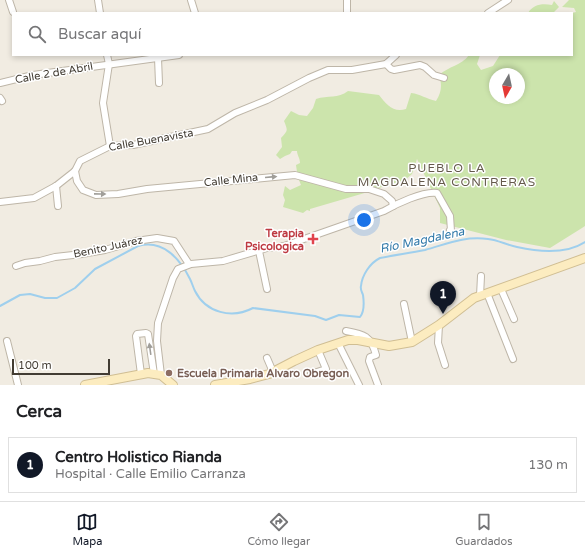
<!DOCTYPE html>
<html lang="es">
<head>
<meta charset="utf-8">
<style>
	:root { --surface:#fff; --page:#f6f6f6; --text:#202124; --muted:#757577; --line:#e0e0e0; --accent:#111827 }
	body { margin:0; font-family:"Varela Round",sans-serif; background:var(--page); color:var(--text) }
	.compass { position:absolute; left:489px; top:68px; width:36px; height:36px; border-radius:50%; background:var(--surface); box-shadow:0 2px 6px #0003; rotate:189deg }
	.scale { position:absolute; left:12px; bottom:10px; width:98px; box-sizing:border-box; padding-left:4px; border:2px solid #423c33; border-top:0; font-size:11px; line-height:14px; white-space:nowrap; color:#423c33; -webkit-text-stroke:3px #fff; paint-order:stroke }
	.you { position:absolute; left:364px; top:220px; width:14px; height:14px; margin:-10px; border:3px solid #fff; border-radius:50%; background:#1a73e8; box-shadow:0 0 0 6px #1a73e833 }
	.badge { display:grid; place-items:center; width:26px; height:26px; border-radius:50%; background:var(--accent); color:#fff; font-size:13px; font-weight:700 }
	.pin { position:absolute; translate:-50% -33px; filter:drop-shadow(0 1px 2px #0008) }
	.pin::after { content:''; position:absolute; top:21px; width:14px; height:12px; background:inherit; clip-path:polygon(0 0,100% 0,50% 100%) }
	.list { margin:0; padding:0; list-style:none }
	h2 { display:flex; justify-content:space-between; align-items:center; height:52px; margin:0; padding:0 16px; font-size:17px }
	h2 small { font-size:13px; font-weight:400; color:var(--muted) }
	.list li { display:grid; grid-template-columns:26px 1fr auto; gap:12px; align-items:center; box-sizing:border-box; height:56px; margin:0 8px 8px; padding:0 8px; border:1px solid var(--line); border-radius:0px }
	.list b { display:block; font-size:15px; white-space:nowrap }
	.list p { margin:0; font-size:13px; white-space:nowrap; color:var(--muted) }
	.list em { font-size:13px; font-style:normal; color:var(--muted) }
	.icon { flex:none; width:22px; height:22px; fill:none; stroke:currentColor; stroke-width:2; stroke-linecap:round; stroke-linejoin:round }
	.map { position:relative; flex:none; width:585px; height:385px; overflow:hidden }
	.search { position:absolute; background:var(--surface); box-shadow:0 2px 6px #0003; left:12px; right:12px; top:12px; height:44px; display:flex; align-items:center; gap:10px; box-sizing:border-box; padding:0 14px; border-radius:0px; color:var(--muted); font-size:15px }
	.sheet { height:116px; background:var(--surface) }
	nav { display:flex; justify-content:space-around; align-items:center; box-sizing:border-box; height:56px; border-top:1px solid var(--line); background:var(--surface); font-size:11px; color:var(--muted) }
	nav a { display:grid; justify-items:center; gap:2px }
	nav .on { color:var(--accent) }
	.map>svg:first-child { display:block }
	.green { fill:#cce4ac; fill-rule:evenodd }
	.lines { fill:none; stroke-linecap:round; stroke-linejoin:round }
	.stream { stroke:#9fcfed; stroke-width:2 }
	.street-casing { stroke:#beb6a8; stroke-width:8 }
	.secondary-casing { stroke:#d0be93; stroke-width:10 }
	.street { stroke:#fff; stroke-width:6 }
	.secondary { stroke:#fcecc0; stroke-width:8 }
	.oneway { fill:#a09e99 }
	.health-dot { fill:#e0444e; stroke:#fff; stroke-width:1.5 }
	.education-dot { fill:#8d6e63; stroke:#fff; stroke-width:1.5 }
	.labels { text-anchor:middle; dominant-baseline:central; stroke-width:3; stroke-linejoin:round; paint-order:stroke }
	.street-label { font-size:11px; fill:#423c33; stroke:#fff }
	.health-label { font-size:11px; font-weight:bold; fill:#be3a42; stroke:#fff; text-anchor:end }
	.education-label { font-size:11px; font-weight:bold; fill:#785e54; stroke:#fff; text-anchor:start }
	.neighbourhood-label { font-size:12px; letter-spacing:1px; fill:#64594b; stroke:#fff }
	.water-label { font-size:12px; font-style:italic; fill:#3179a9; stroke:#fff }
</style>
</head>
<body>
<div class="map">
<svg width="585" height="385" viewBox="0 0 585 385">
	<rect width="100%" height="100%" fill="#f1ece2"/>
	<!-- green -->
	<g class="green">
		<path d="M569 0H585V226L582 228 550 248 506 240 440 223V208L417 159 412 174 405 180 372 190 368 192 310 209V211L307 210 303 213 283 207 285 200 283 195 285 186 290 190 301 185 299 180 303 175 297 172 296 165 300 163C300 158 297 155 297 151H292L290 154 285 156 280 159 276 155 282 147 281 138C288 130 288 131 284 121L291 111 299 115 307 116 313 108 316 99C328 95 338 99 348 91L379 95C386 104 393 113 406 109L411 93C421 94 426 99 436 101 442 92 442 84 439 75 449 66 461 66 469 55H480L477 64 481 70 493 66 500 55H572V13L576 12 574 8 562 7ZM495 74H519V98H495Z"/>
		<path d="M554 1 559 7 553 13H528C533 4 543 3 552 5Z"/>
	</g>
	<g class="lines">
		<!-- stream -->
		<path class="stream" d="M0 306 20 295 30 294 45 298H57L75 288 95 269 138 246C163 239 180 259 190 279 192 283 193 287 195 291 206 313 232 319 253 308L315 316 326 320 339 315 360 317C364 312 364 302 363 295 362 292 360 289 361 286 362 275 370 263 380 258 395 255 410 253 425 250 447 244 463 236 488 239 498 240 507 245 517 247 539 252 565 255 585 242"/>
		<!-- street casing -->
		<g class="street-casing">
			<g id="street">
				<polyline points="9,0 13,12"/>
				<polyline points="98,0 100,13"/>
				<polyline points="191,0 195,13"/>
				<polyline points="347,0 347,13"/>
				<polyline points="488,13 508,0"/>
				<polyline points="107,55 109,64 103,103 110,146"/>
				<polyline points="158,58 159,83"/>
				<polyline points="386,64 391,69 394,70 420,65 425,67 434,75 444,78"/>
				<polyline points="0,83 33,75 179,55"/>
				<polyline points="0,98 2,101"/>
				<polyline points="75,171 77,181 83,190 96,195 118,194 147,189 295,175 346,189 369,189 384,194 392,201 393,206"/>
				<polyline points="56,186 58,206"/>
				<polyline points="0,202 34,198 56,186 75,171 80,161 110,146 133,145 208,129 235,113 267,100 309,78 328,70 352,70 386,64 396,55"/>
				<polyline points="259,251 267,289"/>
				<polyline points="16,266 25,263 40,261 55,257 82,254 105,250 136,241 157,238 174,241 189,264"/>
				<polyline points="501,289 514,319"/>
				<polyline points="487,293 513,359"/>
				<polyline points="480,296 481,276"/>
				<polyline points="404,304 412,342"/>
				<polyline points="439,325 438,343 445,365"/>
				<path d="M346 331C364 334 371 336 376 355L370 357 369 361 378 385"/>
				<polyline points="7,341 18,385"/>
				<polyline points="338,343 359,385"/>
				<polyline points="267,358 273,372"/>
				<polyline points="141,374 136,336 137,334 146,333 148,334 154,374"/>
				<polyline points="311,374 326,369 318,350"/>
				<path d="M161 375 157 341 158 323 173 278 178 269 191 264 223 261 267 248 284 246 384 211C396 204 423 191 437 193L450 216 451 231 450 230"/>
			</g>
		</g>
		<!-- secondary casing -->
		<g class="secondary-casing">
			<g id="secondary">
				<polyline points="85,385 148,373 161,375 173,385"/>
				<polyline points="215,385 250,379 269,374 294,361 318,350 348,340 358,340 389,346 412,342 439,325 474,298 585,258"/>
			</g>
		</g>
		<!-- street -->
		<use href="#street" class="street"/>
		<!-- secondary -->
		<use href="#secondary" class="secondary"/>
	</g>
	<!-- one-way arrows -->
	<defs><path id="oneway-solid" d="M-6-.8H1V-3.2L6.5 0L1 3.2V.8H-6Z"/></defs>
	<g class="oneway">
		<use href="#oneway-solid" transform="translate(271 177) rotate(-5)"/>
		<use href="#oneway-solid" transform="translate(100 194) rotate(1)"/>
		<use href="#oneway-solid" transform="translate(150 349) rotate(-98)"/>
	</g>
	<!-- markers -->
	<path class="health-dot" d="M311 233h4v4h4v4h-4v4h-4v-4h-4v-4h4z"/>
	<circle class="education-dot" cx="169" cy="373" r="4"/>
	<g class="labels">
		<!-- street labels -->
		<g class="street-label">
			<text transform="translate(54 73) rotate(-10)">Calle 2 de Abril</text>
			<text transform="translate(151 140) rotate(-10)">Calle Buenavista</text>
			<text transform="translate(231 180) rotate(-6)">Calle Mina</text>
			<text transform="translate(108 247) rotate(-12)">Benito Juárez</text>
		</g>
		<!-- health labels -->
		<g class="health-label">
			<text x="304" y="233">Terapia<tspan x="304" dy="13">Psicologica</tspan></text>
		</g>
		<!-- education labels -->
		<g class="education-label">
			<text x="177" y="373">Escuela Primaria Alvaro Obregon</text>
		</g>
		<!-- neighbourhood labels -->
		<g class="neighbourhood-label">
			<text x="447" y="168">PUEBLO LA<tspan x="447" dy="14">MAGDALENA CONTRERAS</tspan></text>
		</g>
		<!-- water labels -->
		<g class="water-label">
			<text transform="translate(422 240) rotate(-12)">Río Magdalena</text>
		</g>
	</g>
</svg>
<svg class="compass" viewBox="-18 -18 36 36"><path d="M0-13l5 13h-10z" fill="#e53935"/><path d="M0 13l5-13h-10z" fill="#757577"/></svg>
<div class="scale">100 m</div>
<div class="you"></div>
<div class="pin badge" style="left:443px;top:314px">1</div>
<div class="search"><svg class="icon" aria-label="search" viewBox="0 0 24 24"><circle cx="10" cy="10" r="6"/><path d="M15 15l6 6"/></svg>Buscar aquí</div>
</div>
<section class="sheet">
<h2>Cerca<small></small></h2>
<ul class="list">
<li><span class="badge">1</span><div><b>Centro Holistico Rianda</b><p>Hospital · Calle Emilio Carranza</p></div><em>130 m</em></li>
</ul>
</section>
<nav>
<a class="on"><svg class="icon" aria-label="map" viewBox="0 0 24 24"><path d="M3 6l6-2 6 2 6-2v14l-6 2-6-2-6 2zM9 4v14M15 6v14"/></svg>Mapa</a>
<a><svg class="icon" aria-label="directions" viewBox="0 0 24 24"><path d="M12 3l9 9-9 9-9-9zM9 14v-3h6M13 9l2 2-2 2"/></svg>Cómo llegar</a>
<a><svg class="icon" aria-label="saved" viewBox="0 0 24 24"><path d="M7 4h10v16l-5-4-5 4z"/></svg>Guardados</a>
</nav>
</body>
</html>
